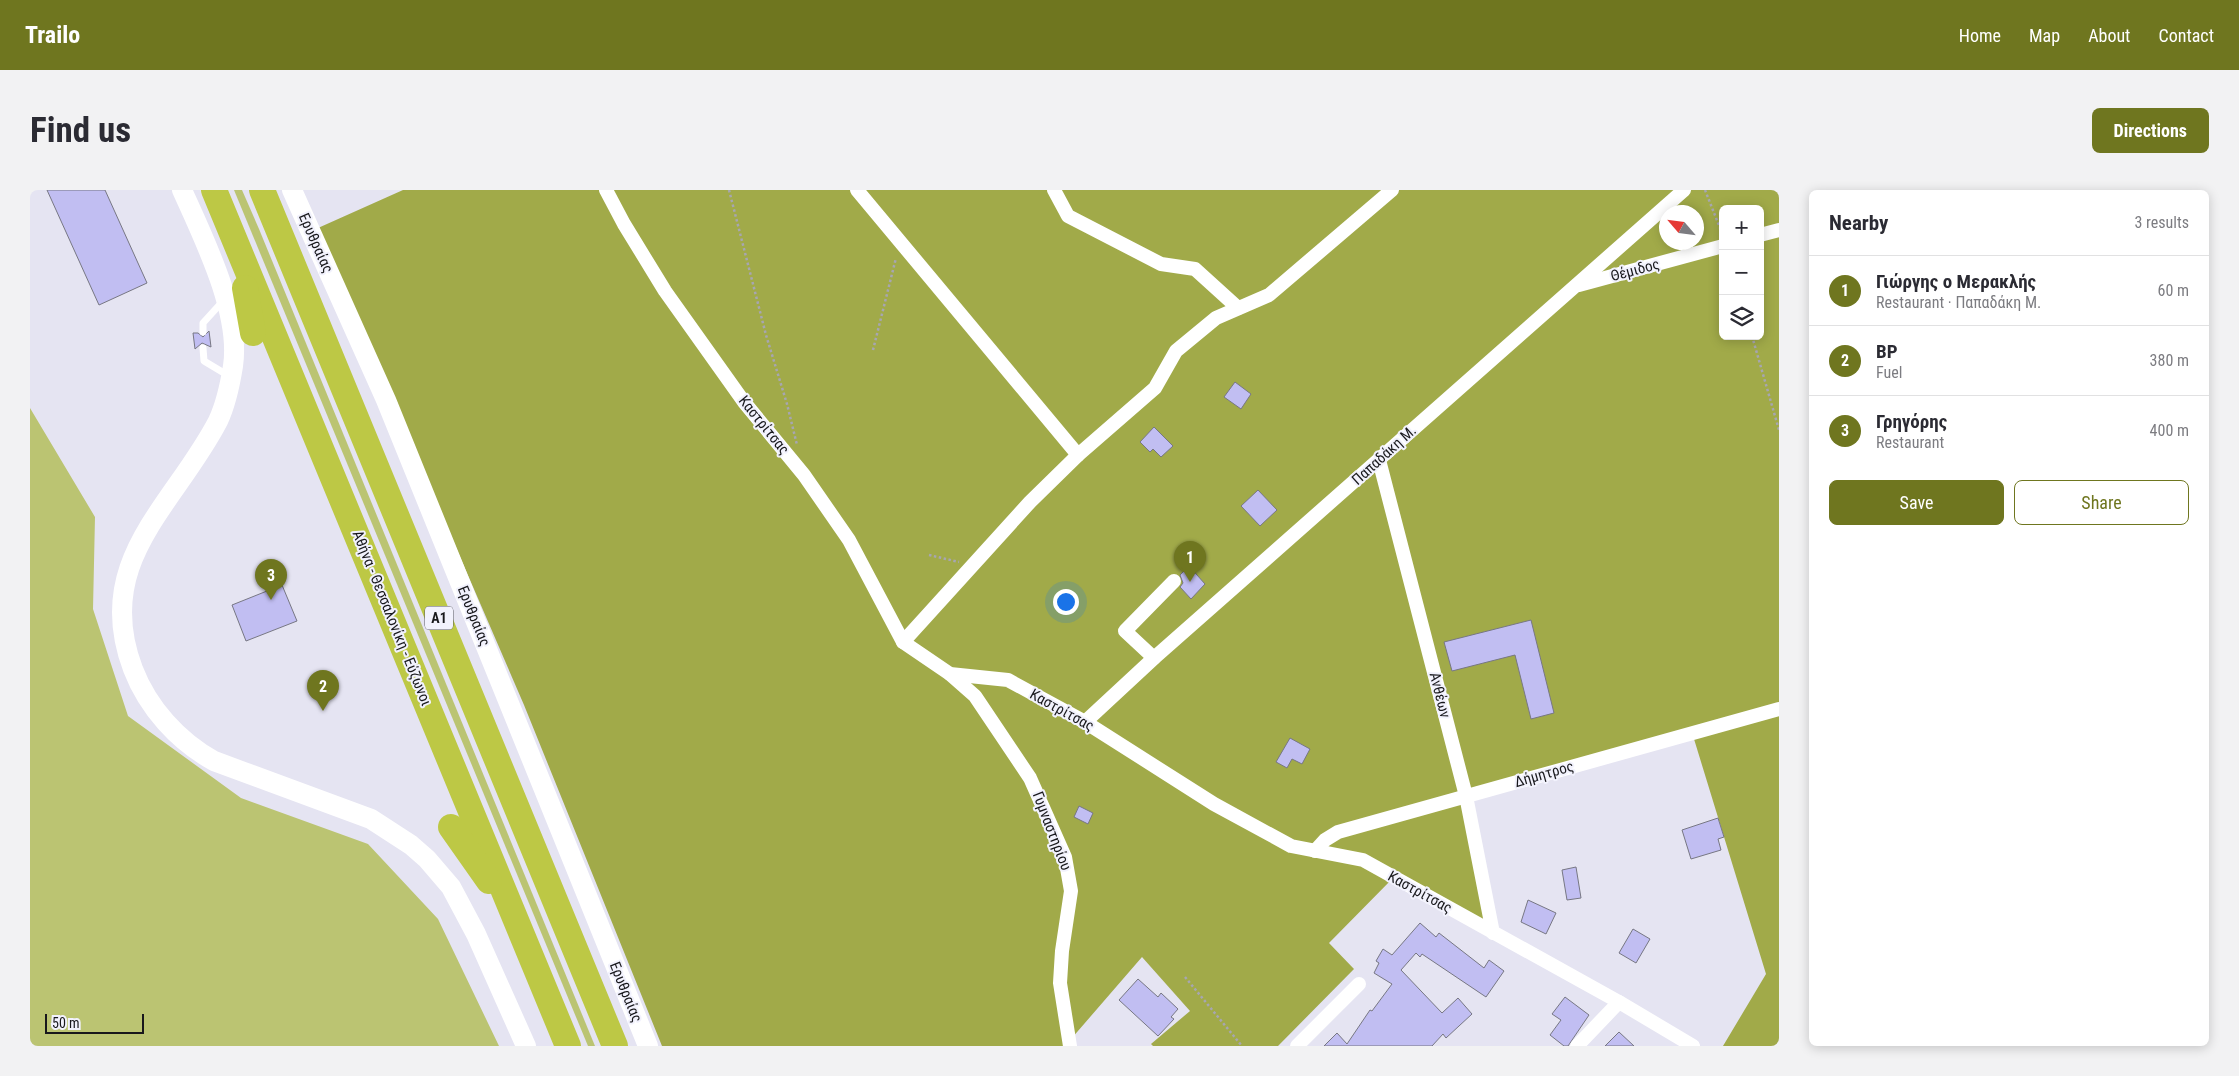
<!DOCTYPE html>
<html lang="en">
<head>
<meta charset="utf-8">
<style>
	:root { --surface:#fff; --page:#f2f2f3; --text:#2b2b33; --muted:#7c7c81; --line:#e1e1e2; --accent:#6f761f }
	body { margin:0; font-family:"Roboto Condensed",sans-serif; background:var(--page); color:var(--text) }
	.controls { position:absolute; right:15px; top:15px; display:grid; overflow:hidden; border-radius:8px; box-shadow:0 2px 12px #0003 }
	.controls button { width:45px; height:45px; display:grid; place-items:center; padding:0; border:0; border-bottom:1px solid var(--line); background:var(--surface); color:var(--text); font:25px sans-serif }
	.compass { position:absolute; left:1629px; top:15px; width:45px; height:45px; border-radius:50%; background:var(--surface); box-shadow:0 2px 12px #0003; rotate:298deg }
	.scale { position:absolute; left:15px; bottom:12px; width:99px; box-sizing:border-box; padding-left:5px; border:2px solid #18181c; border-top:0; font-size:14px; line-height:18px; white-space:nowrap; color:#18181c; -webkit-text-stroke:4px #f2f2fd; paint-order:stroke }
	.you { position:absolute; left:1035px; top:411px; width:18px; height:18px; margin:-12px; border:4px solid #fff; border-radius:50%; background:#1a73e8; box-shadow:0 0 0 8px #1a73e833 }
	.badge { display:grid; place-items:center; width:32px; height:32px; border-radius:50%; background:var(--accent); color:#fff; font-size:16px; font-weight:700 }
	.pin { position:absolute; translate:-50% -41px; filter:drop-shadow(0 1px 2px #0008) }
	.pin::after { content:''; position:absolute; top:26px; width:18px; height:15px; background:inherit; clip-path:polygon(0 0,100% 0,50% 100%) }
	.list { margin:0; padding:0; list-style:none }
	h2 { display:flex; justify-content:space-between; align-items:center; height:65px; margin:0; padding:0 20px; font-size:21px }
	h2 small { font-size:16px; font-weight:400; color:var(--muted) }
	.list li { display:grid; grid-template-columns:32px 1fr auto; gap:15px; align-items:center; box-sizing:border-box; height:70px; padding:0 20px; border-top:1px solid var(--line) }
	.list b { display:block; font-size:19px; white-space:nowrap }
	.list p { margin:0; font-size:16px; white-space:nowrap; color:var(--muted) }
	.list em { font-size:16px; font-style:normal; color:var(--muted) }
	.actions { display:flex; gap:10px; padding:15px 20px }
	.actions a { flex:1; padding:11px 0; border:1px solid var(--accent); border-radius:8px; text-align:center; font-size:18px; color:var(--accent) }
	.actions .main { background:var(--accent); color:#fff }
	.icon { flex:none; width:28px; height:28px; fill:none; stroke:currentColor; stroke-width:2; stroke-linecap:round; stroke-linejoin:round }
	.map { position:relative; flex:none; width:1749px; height:856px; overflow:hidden; border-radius:8px }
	header { display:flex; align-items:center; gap:30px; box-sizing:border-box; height:70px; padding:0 25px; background:var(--accent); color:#fff }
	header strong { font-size:24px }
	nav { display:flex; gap:28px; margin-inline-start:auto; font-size:18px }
	.intro { display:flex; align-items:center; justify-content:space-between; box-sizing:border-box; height:120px; padding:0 30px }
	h1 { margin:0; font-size:35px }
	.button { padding:12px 22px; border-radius:8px; background:var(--accent); color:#fff; font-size:18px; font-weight:700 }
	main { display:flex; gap:30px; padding:0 30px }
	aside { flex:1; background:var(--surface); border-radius:8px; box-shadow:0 2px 12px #0003 }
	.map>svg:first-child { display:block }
	.green { fill:#bbc472 }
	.forest { fill:#a1aa49; fill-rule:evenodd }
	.building { fill:#c1bef2; stroke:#777783 }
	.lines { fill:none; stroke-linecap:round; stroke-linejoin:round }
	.path { stroke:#a7a6b1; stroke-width:2.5; stroke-dasharray:2.5 2.5; stroke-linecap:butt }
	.lane { stroke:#fff; stroke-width:7 }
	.street { stroke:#fff; stroke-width:14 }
	.secondary { stroke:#fff; stroke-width:20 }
	.highway { stroke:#bdc845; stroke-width:26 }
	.labels { text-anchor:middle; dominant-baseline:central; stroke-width:4; stroke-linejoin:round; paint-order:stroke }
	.shield { fill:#f2f2fd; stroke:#595960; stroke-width:1 }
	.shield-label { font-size:14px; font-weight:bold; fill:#18181c }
	.street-label { font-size:15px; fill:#18181c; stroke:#f2f2fd }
</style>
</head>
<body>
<header>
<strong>Trailo</strong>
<nav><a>Home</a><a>Map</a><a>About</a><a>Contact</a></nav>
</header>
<div class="intro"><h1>Find us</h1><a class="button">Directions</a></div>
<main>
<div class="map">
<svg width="1749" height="856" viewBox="0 0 1749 856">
	<rect width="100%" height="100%" fill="#e5e4f2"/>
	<!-- green -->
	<g class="green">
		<polygon points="204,0 212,0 229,39 565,856 558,856"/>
		<polygon points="0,218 65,327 63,419 98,526 211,608 338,654 408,729 469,856 0,856"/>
	</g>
	<!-- forest -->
	<path class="forest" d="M373 0H1749V856H1693L1736 784 1664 549 1435 608 1462 741 1365 686 1299 753 1324 779 1248 856H1123L1121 854 1160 821 1112 767 1035 856H632L494 515 288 38ZM1693 19H1730V146H1693ZM1636 22H1666V52H1636Z"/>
	<!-- building -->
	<g class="building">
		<polygon points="17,0 75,0 117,93 69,115"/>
		<polygon points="179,141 181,157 172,153 165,159 163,143 168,143 173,147"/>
		<polygon points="1205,192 1221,204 1211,219 1194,207"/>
		<polygon points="1124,237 1143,256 1131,267 1123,259 1120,262 1110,252"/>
		<polygon points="1228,300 1247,320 1230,336 1211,316"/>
		<polygon points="1159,376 1175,394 1161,409 1150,397 1153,393 1150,385"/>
		<polygon points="252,395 267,431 216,451 202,415"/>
		<polygon points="1501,430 1524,523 1501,529 1485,465 1422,481 1414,452"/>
		<polygon points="1260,548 1280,559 1272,574 1262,569 1257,578 1246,572"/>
		<polygon points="1049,616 1063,623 1058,634 1044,627"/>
		<polygon points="1688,628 1694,647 1688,649 1691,660 1661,669 1652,640"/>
		<polygon points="1546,677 1551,708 1537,710 1532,680"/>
		<polygon points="1498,710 1526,723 1516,744 1491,732"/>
		<polygon points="1390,733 1406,747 1409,743 1454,778 1459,770 1474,781 1456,807 1392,764 1390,767 1386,763 1371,780 1412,823 1428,808 1442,824 1416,848 1413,844 1402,856 1294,856 1307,843 1317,854 1340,820 1342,821 1362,794 1344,783 1349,773 1346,771 1353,759 1362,765"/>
		<polygon points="1603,739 1620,749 1606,773 1589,763"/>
		<polygon points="1108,789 1128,807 1131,803 1148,819 1141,827 1144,829 1128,846 1089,810"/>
		<polygon points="1535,807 1559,825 1538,856 1534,856 1520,845 1531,830 1522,824"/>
		<polygon points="1589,842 1604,856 1575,856"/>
	</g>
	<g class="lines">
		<!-- path -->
		<g class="path">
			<polyline points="699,0 736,145 757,214 767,255"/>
			<polyline points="1675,0 1692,43"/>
			<polyline points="1722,146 1749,240"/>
			<polyline points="843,160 866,68"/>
			<polyline points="899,365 929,372"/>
			<polyline points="1155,787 1212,856"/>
		</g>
		<!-- lane -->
		<g class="lane">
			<polyline points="173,142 173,133 193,111"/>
			<polyline points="173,158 174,171 199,186"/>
		</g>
		<!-- street -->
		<g class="street">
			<polyline points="576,0 594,34 635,101 714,212 774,285 819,350 873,452 920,484 978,490 1055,532 1184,614 1261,656 1333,670 1589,812 1663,856"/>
			<polyline points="827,0 1048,265"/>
			<polyline points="1024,0 1038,26 1131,74 1165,79 1208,118"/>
			<polyline points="1730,45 1749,40"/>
			<polyline points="1549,95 1693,56"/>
			<polyline points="1349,270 1436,606 1463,743"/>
			<polyline points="873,452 1000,312 1048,265 1125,198 1146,161 1186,128 1239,105 1362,0"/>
			<polyline points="1124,468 1095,441 1144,391"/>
			<polyline points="920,484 945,506 1000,588 1035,667 1041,701 1032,761 1030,793 1040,856"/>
			<polyline points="1055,532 1124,468 1654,0"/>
			<polyline points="1285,661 1295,650 1308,642 1749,519"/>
			<polyline points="1267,856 1329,794"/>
			<polyline points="1547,856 1589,812"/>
		</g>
		<!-- secondary -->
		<g class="secondary">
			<path d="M152 0C174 49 211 123 203 176 200 195 196 214 188 231 144 316 62 371 103 479 118 518 148 551 184 571L341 629 381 655 397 669 421 697 446 744 496 856"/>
			<polyline points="262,0 356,210 618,856"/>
		</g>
		<!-- highway -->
		<g class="highway">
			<polyline points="184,0 538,856"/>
			<polyline points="232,0 585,856"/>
			<polyline points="215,98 223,143"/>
			<polyline points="421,637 459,691"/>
		</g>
	</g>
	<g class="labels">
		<!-- shield labels -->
		<rect class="shield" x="395" y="416.5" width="28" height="23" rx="4"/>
		<g class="shield-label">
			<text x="409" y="428">Α1</text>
		</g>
		<!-- street labels -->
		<g class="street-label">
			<text transform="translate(286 53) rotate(66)">Ερυθραίας</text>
			<text transform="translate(1605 80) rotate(-15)">Θέμιδος</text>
			<text transform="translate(734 235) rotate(51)">Καστρίτσας</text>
			<text transform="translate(1354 265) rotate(-42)">Παπαδάκη Μ.</text>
			<text transform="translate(444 426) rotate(68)">Ερυθραίας</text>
			<text transform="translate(362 428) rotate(68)">Αθήνα - Θεσσαλονίκη - Εύζωνοι</text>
			<text transform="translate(1410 505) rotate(76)">Ανθέων</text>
			<text transform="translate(1032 520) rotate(29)">Καστρίτσας</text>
			<text transform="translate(1514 584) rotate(-16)">Δήμητρος</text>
			<text transform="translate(1022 641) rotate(69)">Γυμναστηρίου</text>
			<text transform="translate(1390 702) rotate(29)">Καστρίτσας</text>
			<text transform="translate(596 802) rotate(68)">Ερυθραίας</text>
		</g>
	</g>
</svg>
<div class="controls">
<button>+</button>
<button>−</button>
<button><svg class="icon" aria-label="layers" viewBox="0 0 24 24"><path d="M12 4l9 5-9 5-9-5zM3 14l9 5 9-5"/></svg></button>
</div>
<svg class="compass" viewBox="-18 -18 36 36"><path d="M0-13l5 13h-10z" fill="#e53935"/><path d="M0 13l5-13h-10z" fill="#7c7c81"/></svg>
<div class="scale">50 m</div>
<div class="you"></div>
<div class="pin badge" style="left:1160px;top:392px">1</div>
<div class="pin badge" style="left:293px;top:521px">2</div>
<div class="pin badge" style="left:241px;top:410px">3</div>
</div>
<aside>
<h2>Nearby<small>3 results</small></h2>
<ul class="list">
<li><span class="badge">1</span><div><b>Γιώργης ο Μερακλής</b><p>Restaurant · Παπαδάκη Μ.</p></div><em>60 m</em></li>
<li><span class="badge">2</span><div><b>BP</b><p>Fuel</p></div><em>380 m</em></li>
<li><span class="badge">3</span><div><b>Γρηγόρης</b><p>Restaurant</p></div><em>400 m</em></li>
</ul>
<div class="actions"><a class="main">Save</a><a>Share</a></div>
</aside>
</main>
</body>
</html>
